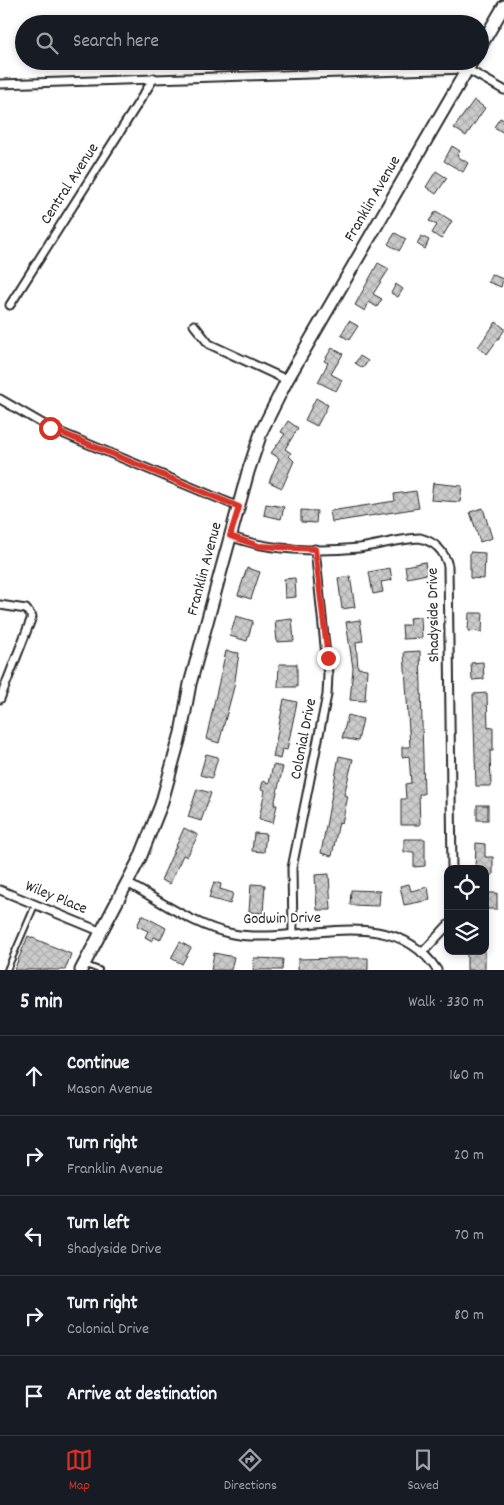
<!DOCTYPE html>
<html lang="en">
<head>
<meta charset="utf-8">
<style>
	:root { --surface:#171b24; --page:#20242c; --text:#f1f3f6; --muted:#9ea1a6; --line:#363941; --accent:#d93025 }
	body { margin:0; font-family:Dekko,sans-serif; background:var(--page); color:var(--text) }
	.controls { position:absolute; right:15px; bottom:15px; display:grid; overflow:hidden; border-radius:10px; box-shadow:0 2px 8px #0003 }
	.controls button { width:45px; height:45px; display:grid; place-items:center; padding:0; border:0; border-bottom:1px solid var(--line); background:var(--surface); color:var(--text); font:25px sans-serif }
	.stop { position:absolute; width:15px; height:15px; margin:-11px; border:4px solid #d93025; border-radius:50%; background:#fff }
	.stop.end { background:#d93025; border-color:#fff; box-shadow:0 1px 5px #0008 }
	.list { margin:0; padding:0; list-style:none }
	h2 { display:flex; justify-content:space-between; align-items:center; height:65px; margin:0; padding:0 20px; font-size:21px }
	h2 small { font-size:16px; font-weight:400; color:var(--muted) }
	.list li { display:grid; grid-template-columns:32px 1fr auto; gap:15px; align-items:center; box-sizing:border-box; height:80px; padding:0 20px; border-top:1px solid var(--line) }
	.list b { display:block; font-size:19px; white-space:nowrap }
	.list p { margin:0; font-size:16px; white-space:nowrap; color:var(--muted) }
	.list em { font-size:16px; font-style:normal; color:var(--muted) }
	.icon { flex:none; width:28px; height:28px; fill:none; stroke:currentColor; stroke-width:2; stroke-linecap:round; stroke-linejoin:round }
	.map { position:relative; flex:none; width:504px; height:970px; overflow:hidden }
	.search { position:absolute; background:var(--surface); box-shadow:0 2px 8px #0003; left:15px; right:15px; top:15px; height:55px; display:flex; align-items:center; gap:12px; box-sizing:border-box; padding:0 18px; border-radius:28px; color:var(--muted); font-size:19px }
	.sheet { height:465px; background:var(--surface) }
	nav { display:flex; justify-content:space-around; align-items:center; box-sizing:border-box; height:70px; border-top:1px solid var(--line); background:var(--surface); font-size:14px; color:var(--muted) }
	nav a { display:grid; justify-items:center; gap:2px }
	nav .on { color:var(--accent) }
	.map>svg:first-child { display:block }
	.building { fill:url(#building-cross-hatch); stroke:#2b2b2b }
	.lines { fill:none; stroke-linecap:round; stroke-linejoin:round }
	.lane-casing { stroke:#2b2b2b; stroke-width:8 }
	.street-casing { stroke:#2b2b2b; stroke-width:11 }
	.primary-casing { stroke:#2b2b2b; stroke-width:15 }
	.lane { stroke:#fff; stroke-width:4 }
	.street { stroke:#fff; stroke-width:7 }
	.primary { stroke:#fff; stroke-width:11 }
	.route { stroke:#d93025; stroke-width:6 }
	.labels { text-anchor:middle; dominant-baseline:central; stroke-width:4; stroke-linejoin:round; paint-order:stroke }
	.street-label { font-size:16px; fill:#2b2b2b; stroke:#fff }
</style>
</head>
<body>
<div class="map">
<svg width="504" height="970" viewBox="0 0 504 970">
	<defs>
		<pattern id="building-cross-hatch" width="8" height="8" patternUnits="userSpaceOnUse" patternTransform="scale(1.25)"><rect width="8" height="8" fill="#cbcbcb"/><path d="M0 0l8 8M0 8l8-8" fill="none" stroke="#aeaeae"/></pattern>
	</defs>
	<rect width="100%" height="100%" fill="#fff"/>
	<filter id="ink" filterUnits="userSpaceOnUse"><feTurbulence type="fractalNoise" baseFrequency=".02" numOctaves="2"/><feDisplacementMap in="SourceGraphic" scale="10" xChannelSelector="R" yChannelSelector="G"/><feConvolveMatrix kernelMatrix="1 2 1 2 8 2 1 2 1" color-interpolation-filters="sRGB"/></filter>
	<g filter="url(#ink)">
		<!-- building -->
		<g class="building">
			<polygon points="474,100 485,108 466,136 454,128"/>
			<polygon points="500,118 504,120 504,133 494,127"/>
			<polygon points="452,146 460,151 457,156 468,163 463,172 444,161"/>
			<polygon points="436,171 447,178 436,194 426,187"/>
			<polygon points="436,211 452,221 441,239 432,233 437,225 429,221"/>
			<polygon points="395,233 406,239 399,251 388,244"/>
			<polygon points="421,236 429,240 425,249 417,244"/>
			<polygon points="378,263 389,269 373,294 382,299 377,307 369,302 365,311 355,305"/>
			<polygon points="491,274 503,279 501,287 488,282"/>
			<polygon points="396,284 403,289 398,297 391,293"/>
			<polygon points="349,321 358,326 349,340 341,335"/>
			<polygon points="496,322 504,328 504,331 487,354 478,347"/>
			<polygon points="332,348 343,354 331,374 342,380 336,391 318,382 328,363 324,361"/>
			<polygon points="360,356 368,361 363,368 355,363"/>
			<polygon points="316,398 328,405 317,426 305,420"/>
			<polygon points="288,421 298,428 285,449 291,453 289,456 294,461 282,488 269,482 279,458 271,453 285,434 281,432"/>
			<polygon points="433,483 462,486 460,502 431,500"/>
			<polygon points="416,491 419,508 332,522 330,511 395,501 394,494"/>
			<polygon points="266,504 284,507 281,519 264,515"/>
			<polygon points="483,508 492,538 480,542 470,512"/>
			<polygon points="301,510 317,511 316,523 301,522"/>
			<polygon points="470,552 485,553 484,579 470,578"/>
			<polygon points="425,562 427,574 407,578 405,566"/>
			<polygon points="247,568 260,572 251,599 238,595"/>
			<polygon points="390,568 392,580 381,582 383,592 373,594 369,572"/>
			<polygon points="350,576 355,607 342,609 338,578"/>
			<polygon points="295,578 296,597 285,598 284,579"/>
			<polygon points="469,613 483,613 482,632 468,631"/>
			<polygon points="236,616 253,621 247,641 230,636"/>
			<polygon points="421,617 422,638 403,639 402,625 410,625 409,618"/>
			<polygon points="292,619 294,641 277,642 275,621"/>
			<polygon points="360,620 363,641 356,642 358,668 367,669 365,701 350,700 353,668 346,622"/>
			<polygon points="226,651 239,653 234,687 219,743 206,739"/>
			<polygon points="420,651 424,794 419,794 420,825 401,825 401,799 406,799 405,784 411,783 409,756 402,757 402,747 410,747 404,652"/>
			<polygon points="483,662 484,679 472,680 471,663"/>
			<polygon points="279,664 297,664 297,687 278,687"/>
			<polygon points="487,693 488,728 493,727 493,751 490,751 491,786 476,786 473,694"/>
			<polygon points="284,699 297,702 287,750 282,749 280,759 273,757"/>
			<polygon points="348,715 363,719 358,741 342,738"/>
			<polygon points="206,754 218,757 212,778 200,775"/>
			<polygon points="339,756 353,759 344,795 348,796 342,823 339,822 332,856 321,853"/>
			<polygon points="273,765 283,767 274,805 277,805 273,823 259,819 265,790 261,789 263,781 269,783"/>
			<polygon points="197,789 211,793 201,821 188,817"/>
			<rect x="477" y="805" width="11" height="15"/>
			<polygon points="184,828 198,835 187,857 183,855 170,884 161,880"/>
			<polygon points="254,833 266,834 264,852 252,851"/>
			<polygon points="404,839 425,839 425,866 414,867 414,852 404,852"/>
			<polygon points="476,843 485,844 485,857 493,857 493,875 485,875 485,869 475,869"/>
			<polygon points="329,874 331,910 317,910 315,875"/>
			<polygon points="214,882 221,884 220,889 233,893 230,904 209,898"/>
			<polygon points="251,884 265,885 263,913 249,912"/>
			<polygon points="409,884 411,891 428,887 430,900 404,905 400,886"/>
			<polygon points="351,890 380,891 379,906 350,905"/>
			<rect x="485" y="893" width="12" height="16"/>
			<polygon points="142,915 166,928 160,940 154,937 152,941 145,937 148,931 137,926"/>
			<polygon points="28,936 71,954 65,970 14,970"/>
			<polygon points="180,942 191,948 182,964 171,958"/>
			<rect x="467" y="951" width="18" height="19"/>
			<polygon points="214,953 234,957 231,970 211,970"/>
			<polygon points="254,958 283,959 282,970 253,970"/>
			<polygon points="341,958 368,958 368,970 298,970 298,959"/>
		</g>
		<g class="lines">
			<!-- lane casing -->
			<g class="lane-casing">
				<g id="lane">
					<polyline points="86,965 99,970"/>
					<polyline points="7,970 35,905"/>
				</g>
			</g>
			<!-- street casing -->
			<g class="street-casing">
				<g id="street">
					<polyline points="0,84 467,69 504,90"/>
					<polyline points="10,305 154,78"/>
					<polyline points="194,325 209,344 287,380"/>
					<polyline points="0,399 50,428 239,507"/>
					<path d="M230 536C267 551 319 552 359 548 379 545 399 539 420 538 435 542 444 550 448 566L452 869"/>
					<polyline points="0,605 26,609 32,617 0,699"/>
					<path d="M127 883C161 901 196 927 233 934 299 946 391 900 437 970"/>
					<polyline points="0,890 102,932"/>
					<polyline points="293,933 292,868 327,695 328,675 315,549"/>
					<polyline points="422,953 448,925"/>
				</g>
			</g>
			<!-- primary casing -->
			<g class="primary-casing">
				<g id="primary">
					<polyline points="480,47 504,6"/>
					<polyline points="81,970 140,858 161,805 181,733 190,684 248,472 262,430 287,380 472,61"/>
				</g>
			</g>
			<!-- lane -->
			<use href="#lane" class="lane"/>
			<!-- street -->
			<use href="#street" class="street"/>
			<!-- primary -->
			<use href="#primary" class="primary"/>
		</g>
	</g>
	<g class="lines" filter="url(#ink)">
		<!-- route -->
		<polyline class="route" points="50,428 239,507 230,536 259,546 315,549 328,658"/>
	</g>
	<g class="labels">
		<!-- street labels -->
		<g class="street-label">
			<text transform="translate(70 184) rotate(-57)">Central Avenue</text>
			<text transform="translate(373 199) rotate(-60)">Franklin Avenue</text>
			<text transform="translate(205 569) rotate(-75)">Franklin Avenue</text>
			<text transform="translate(434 615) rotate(-91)">Shadyside Drive</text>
			<text transform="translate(304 739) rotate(-79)">Colonial Drive</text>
			<text transform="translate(56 898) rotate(22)">Wiley Place</text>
			<text transform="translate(282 919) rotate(-1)">Godwin Drive</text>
		</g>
	</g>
</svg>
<div class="controls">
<button><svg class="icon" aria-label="locate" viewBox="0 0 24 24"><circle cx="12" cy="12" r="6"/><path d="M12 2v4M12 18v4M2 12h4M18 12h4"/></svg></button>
<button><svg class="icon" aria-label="layers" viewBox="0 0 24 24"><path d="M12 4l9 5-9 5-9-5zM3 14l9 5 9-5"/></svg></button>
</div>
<div class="stop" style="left:50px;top:428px"></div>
<div class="stop end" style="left:328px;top:658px"></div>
<div class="search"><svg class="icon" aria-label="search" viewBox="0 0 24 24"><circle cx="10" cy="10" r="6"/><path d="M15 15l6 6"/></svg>Search here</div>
</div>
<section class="sheet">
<h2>5 min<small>Walk · 330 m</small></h2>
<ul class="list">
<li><svg class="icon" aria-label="ahead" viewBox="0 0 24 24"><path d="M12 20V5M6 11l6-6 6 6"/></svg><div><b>Continue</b><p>Mason Avenue</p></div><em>160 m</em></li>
<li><svg class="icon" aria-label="right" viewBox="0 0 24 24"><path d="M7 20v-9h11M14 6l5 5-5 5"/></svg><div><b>Turn right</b><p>Franklin Avenue</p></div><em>20 m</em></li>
<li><svg class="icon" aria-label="left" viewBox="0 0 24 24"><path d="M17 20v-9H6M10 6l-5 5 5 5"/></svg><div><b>Turn left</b><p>Shadyside Drive</p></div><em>70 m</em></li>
<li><svg class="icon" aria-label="right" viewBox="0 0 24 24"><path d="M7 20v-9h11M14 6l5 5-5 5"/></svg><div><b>Turn right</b><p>Colonial Drive</p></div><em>80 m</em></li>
<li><svg class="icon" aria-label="arrive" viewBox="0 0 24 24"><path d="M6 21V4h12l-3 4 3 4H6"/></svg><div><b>Arrive at destination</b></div></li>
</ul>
</section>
<nav>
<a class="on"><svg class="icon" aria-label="map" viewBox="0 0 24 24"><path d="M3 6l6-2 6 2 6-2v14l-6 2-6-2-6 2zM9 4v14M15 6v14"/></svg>Map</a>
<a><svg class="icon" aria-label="directions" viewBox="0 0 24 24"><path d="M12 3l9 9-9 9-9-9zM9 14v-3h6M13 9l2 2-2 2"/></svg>Directions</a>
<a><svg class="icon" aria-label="saved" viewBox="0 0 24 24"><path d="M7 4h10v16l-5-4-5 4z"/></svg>Saved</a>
</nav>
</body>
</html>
